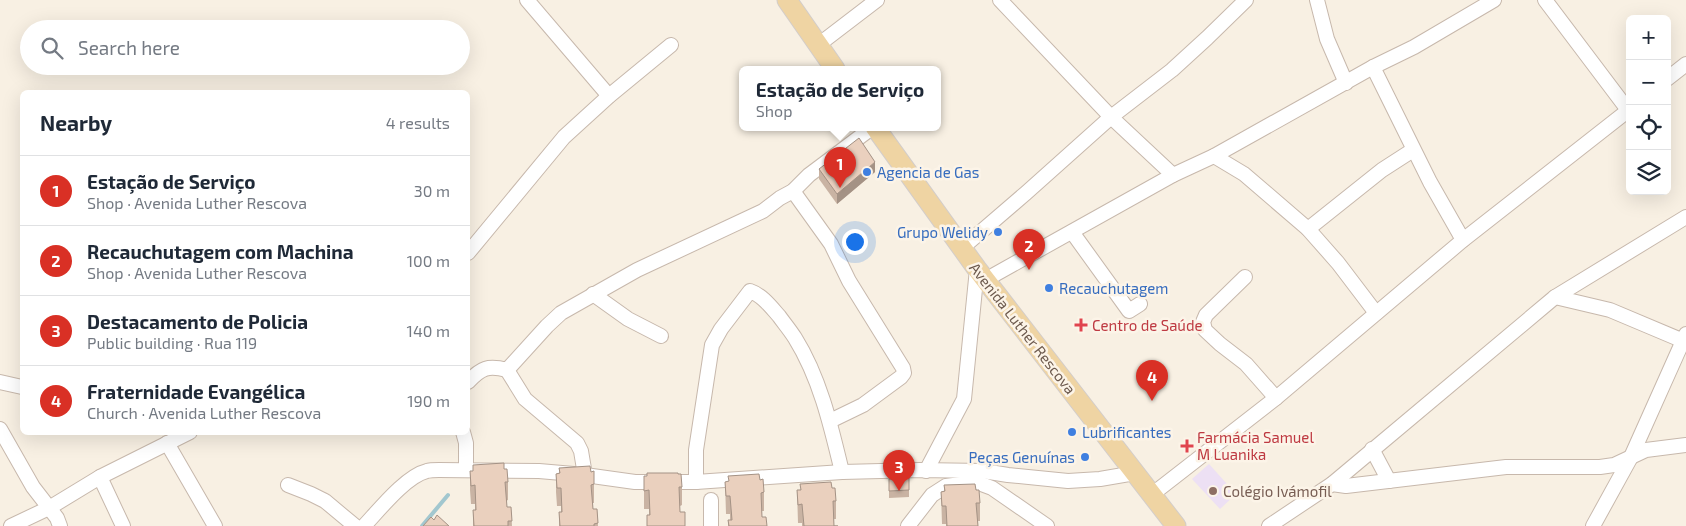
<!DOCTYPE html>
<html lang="en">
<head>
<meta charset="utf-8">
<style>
	:root { --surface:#fff; --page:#f2f2f3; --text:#1f2937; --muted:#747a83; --line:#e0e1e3; --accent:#d93025 }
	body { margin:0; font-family:"Exo 2",sans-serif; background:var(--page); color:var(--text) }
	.controls { position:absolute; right:15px; top:15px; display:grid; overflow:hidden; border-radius:8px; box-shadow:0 5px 20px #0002 }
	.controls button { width:45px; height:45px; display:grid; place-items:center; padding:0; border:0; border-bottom:1px solid var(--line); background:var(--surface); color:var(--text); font:25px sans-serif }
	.you { position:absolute; left:854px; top:241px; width:18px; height:18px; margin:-12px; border:4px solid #fff; border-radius:50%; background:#1a73e8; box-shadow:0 0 0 8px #1a73e833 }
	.badge { display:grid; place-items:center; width:32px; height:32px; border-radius:50%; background:var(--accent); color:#fff; font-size:16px; font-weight:700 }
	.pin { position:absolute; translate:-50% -41px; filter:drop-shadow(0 1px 2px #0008) }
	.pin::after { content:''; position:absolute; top:26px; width:18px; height:15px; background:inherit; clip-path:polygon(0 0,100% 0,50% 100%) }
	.popup { position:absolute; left:739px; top:66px; width:202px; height:65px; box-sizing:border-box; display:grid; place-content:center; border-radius:8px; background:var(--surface); filter:drop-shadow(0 1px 4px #0005); font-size:16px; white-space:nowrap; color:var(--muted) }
	.popup b { font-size:19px; color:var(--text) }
	.popup::after { content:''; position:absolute; left:50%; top:100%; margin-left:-10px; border:10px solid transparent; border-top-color:var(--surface) }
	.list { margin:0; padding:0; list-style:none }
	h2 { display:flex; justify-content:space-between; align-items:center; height:65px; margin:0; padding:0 20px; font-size:21px }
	h2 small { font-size:16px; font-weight:400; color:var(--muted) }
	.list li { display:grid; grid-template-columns:32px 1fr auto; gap:15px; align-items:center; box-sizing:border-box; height:70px; padding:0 20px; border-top:1px solid var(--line) }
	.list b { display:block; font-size:19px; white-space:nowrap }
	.list p { margin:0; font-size:16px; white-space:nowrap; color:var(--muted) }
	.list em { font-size:16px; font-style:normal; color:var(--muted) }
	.icon { flex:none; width:28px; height:28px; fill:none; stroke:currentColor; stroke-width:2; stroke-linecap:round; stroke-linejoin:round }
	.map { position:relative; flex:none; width:1686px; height:526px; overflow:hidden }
	.search { position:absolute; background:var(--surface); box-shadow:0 5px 20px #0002; left:20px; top:20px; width:450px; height:55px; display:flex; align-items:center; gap:12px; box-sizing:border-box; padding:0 18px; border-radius:28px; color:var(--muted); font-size:19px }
	.panel { position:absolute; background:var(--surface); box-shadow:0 5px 20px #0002; left:20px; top:90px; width:450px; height:345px; border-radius:8px }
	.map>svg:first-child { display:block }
	.education { fill:#ede0f4 }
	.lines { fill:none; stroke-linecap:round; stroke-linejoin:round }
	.stream { stroke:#a2c7cf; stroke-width:4 }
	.minor-casing { stroke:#c7b8ac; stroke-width:16 }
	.major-casing { stroke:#d3cdca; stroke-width:21 }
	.minor { stroke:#fff; stroke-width:14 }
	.major { stroke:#efd4a3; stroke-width:19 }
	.wall { fill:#c9b3a3 }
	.shaded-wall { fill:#a49285 }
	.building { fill:#ead0be; stroke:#a49285 }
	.shop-dot { fill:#3f7fe0; stroke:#fcf4e8; stroke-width:2 }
	.health-dot { fill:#e0444e; stroke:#fcf4e8; stroke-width:2 }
	.education-dot { fill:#8d6e63; stroke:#fcf4e8; stroke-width:2 }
	.labels { text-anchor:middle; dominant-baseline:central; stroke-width:5; stroke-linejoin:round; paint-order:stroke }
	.shop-label { font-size:15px; fill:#366cbe; stroke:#fcf4e8; text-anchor:start }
	.health-label { font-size:15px; fill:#be3a42; stroke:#fcf4e8; text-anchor:start }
	.street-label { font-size:15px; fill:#6c594d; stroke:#fcf4e8 }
	.education-label { font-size:15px; fill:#785e54; stroke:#fcf4e8; text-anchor:start }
</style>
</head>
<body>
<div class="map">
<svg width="1686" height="526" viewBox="0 0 1686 526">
	<rect width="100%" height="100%" fill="#f8f0e3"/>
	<!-- education -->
	<polygon class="education" points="1209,464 1236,494 1220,509 1192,479"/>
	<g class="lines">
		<!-- stream -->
		<polyline class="stream" points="422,526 448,495"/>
		<!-- minor casing -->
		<g class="minor-casing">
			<g id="minor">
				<polyline points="527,0 609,96"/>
				<polyline points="1000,0 1111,117 1173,175"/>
				<polyline points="1317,0 1327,39 1346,83"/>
				<polyline points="1545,0 1628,110"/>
				<polyline points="826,39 877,0"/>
				<polyline points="1373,67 1430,182 1463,240"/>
				<polyline points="1667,79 1686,64"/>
				<polyline points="1214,156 1244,174 1308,229 1338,263 1376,313"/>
				<polyline points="793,191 831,244 849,281 903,368 904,373 901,377 863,405 830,421"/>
				<polyline points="1308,229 1382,170 1413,150"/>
				<polyline points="1072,232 1129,311 1140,304"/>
				<polyline points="969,242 1026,193 1111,117 1172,70 1207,38 1246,0"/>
				<polyline points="468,253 564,137 609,96 671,45"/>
				<polyline points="994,275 1173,175 1214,156 1373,67 1414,47 1494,0"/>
				<polyline points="1245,277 1206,315 1203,322 1205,330 1220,344 1246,364 1276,398"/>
				<polyline points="593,294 628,319 661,336"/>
				<polyline points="1555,297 1610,310 1686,342"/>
				<polyline points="507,370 525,399 577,443 581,451 585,475"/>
				<polyline points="0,382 22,387"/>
				<path d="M468 382C481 368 488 365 507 370L547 326 561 313 637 270 763 211 780 198 793 191 809 175 873 127"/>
				<polyline points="0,429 33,487 57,518 60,526"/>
				<polyline points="463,432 466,443 466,469"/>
				<polyline points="167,443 215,526"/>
				<polyline points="1372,449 1389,481"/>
				<polyline points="926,471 964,399 977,269"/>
				<polyline points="100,477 123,526"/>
				<path d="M696 482V450L712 345 721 329 750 291C762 295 771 307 779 316 784 323 790 330 795 338 820 378 831 426 842 472"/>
				<polyline points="1332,484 1346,486 1506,467 1600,467 1614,465 1646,450 1686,445"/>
				<polyline points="288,485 311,494 325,501 355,526"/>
				<polyline points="1159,489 1276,398 1463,240 1630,109"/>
				<polyline points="11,526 49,508 100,477 190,432"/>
				<path d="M364 526C379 510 406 476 427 471 430 470 435 470 439 470L539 471 585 475 635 482H696L842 472 920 470 983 471 1008 475 1068 481 1100 479 1135 473"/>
				<polyline points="711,526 711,500"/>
				<polyline points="908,526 932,495 946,486 976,482 992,488 1047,526"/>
				<polyline points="1269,526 1332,484 1555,297 1686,217"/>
				<polyline points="1593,526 1631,457 1686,334"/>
			</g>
		</g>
		<!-- major casing -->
		<g class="major-casing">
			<g id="major">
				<polyline points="787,0 835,69"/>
				<polyline points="875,127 977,269 1176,526"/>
			</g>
		</g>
		<!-- minor -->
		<use href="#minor" class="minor"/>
		<!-- major -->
		<use href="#major" class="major"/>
	</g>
	<!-- wall -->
	<g class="wall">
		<polygon points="819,169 875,172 837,204 819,179"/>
		<polygon points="473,465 504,469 508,482 508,500 506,501 507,507 511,507 512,526 473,526 473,510 475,510 475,504 471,504 470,490 470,471 473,471"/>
		<polygon points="559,468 591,472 594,484 594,503 593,503 593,509 597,509 598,526 559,526 559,512 561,512 561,506 557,506 556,492 556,474 559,473"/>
		<polygon points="644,476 682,487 682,505 680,506 680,512 685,526 647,526 647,515 649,515 649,509 644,509"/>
		<polygon points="909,478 909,497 889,498 889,479"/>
		<polygon points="760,480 764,492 764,511 762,511 762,517 767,526 728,526 728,520 730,520 730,514 726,514 725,482"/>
		<polygon points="944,485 976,490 980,503 980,521 978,521 978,526 946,526 946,524 942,524 941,492 944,491"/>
		<polygon points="832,488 836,501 836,519 834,519 834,526 838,526 802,526 802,523 798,523 797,490"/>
	</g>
	<!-- shaded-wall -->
	<polygon class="shaded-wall" points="875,162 875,172 837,204 837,194"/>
	<!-- building -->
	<g class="building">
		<polygon points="859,138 875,162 837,194 819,169"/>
		<polygon points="504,463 504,469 507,469 508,482 505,482 507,507 511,507 512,521 508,521 508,526 474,526 473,510 476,510 475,485 471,486 470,471 473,471 473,465"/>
		<polygon points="590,466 591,472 594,471 594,484 591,485 593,509 597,509 598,523 594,524 594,526 560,526 559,512 562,512 561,488 557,488 556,474 560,473 559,468"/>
		<polygon points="647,473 678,473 678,474 681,474 682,487 679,487 680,512 685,512 685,526 647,526 647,515 650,515 649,490 644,491 644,476 647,476"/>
		<polygon points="759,474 760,480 763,479 764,492 761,493 762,517 766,517 767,526 729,526 728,520 732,520 730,496 726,496 725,482 729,481 728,476"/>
		<polygon points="909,478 909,490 889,491 889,479"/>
		<polygon points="831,482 832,488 835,488 836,501 833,501 834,526 838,526 804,526 802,504 798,505 797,490 801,490 800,484"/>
		<polygon points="975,484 976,490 979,490 980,503 976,503 978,526 947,526 946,506 942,506 941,492 945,491 944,485"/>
		<polygon points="437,515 449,526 423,526 431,517 434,520"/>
	</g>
	<!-- markers -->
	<g class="shop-dot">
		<circle cx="867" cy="172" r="5"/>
		<circle cx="998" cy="232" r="5"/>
		<circle cx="1049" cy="288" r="5"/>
		<circle cx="1072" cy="432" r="5"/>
		<circle cx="1085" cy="457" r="5"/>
	</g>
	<g class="health-dot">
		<path d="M1078.5 317.5h5v5h5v5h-5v5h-5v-5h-5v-5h5z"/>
		<path d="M1184.5 438.5h5v5h5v5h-5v5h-5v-5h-5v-5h5z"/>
	</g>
	<circle class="education-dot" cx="1213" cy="491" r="5"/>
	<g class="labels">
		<!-- shop labels -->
		<g class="shop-label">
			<text x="877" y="172">Agencia de Gas</text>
			<text x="988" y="232" text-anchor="end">Grupo Welidy</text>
			<text x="1059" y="288">Recauchutagem</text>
			<text x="1082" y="432">Lubrificantes</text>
			<text x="1075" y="457" text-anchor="end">Peças Genuínas</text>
		</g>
		<!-- health labels -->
		<g class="health-label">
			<text x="1092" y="325">Centro de Saúde</text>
			<text x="1197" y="437">Farmácia Samuel<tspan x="1197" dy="17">M Luanika</tspan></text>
		</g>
		<!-- street labels -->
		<g class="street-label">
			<text transform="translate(1023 328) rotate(52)">Avenida Luther Rescova</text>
		</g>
		<!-- education labels -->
		<g class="education-label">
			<text x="1223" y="491">Colégio Ivámofil</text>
		</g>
	</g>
</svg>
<div class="controls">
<button>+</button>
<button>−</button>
<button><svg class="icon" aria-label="locate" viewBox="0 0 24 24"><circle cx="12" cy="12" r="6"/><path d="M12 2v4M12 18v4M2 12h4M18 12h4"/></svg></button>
<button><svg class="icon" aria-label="layers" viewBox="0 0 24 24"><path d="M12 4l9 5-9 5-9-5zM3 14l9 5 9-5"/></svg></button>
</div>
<div class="you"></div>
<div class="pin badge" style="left:840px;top:188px">1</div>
<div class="popup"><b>Estação de Serviço</b>Shop</div>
<div class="pin badge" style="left:1029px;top:270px">2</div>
<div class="pin badge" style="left:899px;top:491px">3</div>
<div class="pin badge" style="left:1152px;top:401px">4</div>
<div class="search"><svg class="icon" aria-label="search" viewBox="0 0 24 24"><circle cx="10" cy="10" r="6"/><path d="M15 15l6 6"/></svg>Search here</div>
<section class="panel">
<h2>Nearby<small>4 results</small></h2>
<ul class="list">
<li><span class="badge">1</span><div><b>Estação de Serviço</b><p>Shop · Avenida Luther Rescova</p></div><em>30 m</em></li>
<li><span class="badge">2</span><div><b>Recauchutagem com Machina</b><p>Shop · Avenida Luther Rescova</p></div><em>100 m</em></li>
<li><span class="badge">3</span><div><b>Destacamento de Policia</b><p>Public building · Rua 119</p></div><em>140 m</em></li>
<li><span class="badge">4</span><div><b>Fraternidade Evangélica</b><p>Church · Avenida Luther Rescova</p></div><em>190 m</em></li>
</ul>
</section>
</div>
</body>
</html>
